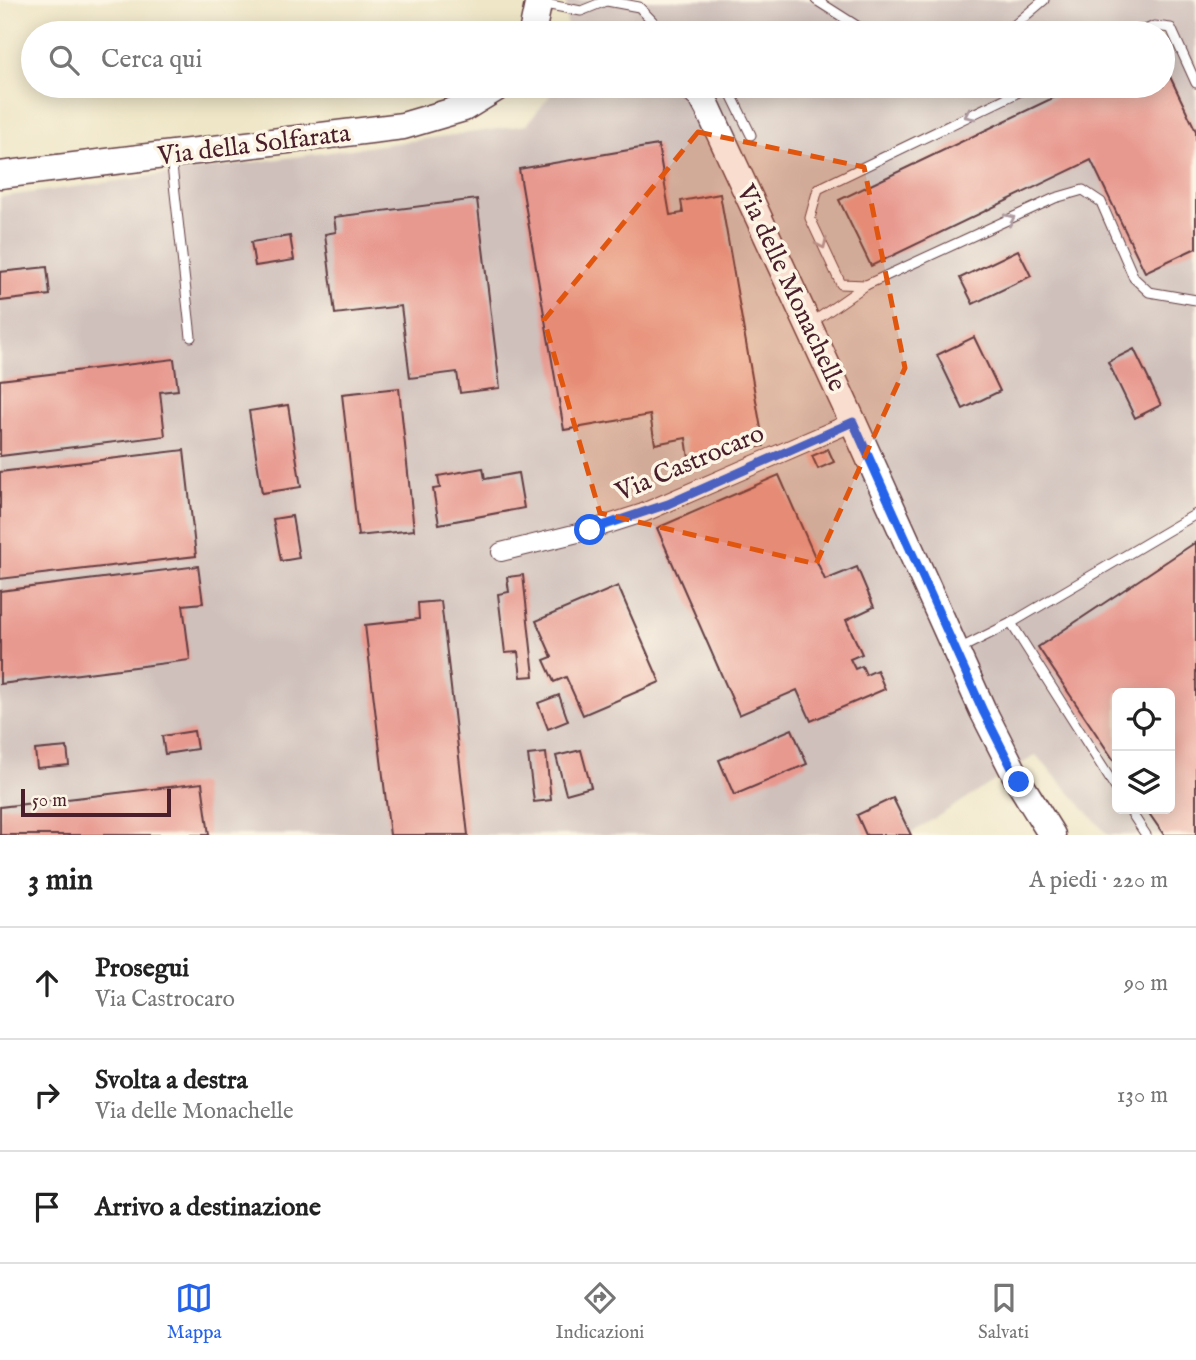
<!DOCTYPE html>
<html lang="it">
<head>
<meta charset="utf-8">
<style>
	:root { --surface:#fff; --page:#f6f6f6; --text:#222; --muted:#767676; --line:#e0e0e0; --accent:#2563eb }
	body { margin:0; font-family:"IM FELL English",serif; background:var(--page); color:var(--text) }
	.controls { position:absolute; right:21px; bottom:21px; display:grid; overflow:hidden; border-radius:10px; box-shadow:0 4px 18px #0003 }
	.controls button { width:63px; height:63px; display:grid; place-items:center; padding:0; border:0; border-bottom:2px solid var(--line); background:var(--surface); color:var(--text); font:35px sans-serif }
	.scale { position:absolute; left:21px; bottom:18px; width:150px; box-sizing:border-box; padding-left:7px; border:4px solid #4a1f2b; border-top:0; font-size:19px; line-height:24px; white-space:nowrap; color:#4a1f2b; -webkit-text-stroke:5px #fcf5e5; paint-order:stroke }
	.stop { position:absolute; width:21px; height:21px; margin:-16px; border:5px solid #2563eb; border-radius:50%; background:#fff }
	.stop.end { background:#2563eb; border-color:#fff; box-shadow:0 2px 7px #0008 }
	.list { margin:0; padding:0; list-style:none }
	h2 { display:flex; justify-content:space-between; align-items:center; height:91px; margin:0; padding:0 28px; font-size:30px }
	h2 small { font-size:23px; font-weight:400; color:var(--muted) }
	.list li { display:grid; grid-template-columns:46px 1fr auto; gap:21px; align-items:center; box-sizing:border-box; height:112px; padding:0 28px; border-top:2px solid var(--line) }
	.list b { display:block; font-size:26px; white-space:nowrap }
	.list p { margin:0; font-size:23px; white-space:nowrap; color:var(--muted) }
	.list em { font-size:23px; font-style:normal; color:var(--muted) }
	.icon { flex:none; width:38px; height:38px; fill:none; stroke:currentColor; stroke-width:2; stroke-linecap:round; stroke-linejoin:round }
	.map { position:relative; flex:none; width:1196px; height:835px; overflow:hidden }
	.search { position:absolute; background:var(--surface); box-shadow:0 4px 18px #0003; left:21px; right:21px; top:21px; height:77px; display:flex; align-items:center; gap:18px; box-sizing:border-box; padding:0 24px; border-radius:38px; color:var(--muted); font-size:26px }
	.sheet { height:427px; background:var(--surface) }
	nav { display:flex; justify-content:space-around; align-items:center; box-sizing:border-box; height:98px; border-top:2px solid var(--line); background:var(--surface); font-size:19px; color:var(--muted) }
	nav a { display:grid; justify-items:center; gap:4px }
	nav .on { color:var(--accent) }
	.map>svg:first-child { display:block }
	.industrial { fill:#cfc0bb; fill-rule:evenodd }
	.building { fill:#e8998f }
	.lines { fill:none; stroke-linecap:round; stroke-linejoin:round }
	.lane-casing { stroke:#633d42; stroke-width:11 }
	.street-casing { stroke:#633d42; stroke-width:20 }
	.secondary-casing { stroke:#633d42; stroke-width:29 }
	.lane { stroke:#fff; stroke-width:9 }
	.street { stroke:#fff; stroke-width:18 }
	.secondary { stroke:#fff; stroke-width:26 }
	.oneway { stroke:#ae9aa0 }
	.route { stroke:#2563eb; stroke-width:9 }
	.marked { fill:#e0560e; fill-opacity:0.2; stroke:#e0560e; stroke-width:5; stroke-dasharray:14 9; stroke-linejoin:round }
	.labels { text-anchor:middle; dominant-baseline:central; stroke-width:7; stroke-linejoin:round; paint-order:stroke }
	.street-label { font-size:26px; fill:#4a1f2b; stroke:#fcf5e5 }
</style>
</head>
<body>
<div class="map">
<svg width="1196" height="835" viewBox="0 0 1196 835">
	<rect width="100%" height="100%" fill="#fcf5e5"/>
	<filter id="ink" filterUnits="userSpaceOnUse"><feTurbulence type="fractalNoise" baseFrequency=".0143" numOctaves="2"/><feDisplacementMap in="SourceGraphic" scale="14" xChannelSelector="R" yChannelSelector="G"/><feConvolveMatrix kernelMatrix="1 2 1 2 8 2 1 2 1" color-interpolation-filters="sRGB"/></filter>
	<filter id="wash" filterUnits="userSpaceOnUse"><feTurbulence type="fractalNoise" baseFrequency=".00686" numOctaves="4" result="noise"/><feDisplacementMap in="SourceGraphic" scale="28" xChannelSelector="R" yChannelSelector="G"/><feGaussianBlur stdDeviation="1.57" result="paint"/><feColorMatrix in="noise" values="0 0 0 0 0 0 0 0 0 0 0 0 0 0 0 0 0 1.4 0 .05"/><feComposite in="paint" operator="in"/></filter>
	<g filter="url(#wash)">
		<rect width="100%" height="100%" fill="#efe6c7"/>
		<!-- industrial -->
		<path class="industrial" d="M566 0H1196V835H1108L1036 755 908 835H0V197L527 125 557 86H1163V33H567ZM1117 693H1170V809H1117Z"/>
		<g id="blocks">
			<!-- building -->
			<g class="building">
				<polygon points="1163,62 1196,131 1196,248 1145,272 1091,160 871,266 839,200 1078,86 1163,86"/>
				<polygon points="658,145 670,215 683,213 681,201 720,194 764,446 689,459 686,438 655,444 650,415 564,430 519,169"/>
				<polygon points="477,199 500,388 460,393 457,372 410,378 401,306 335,314 325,234 336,232 334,217"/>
				<polygon points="290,236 294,260 255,266 251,242"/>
				<polygon points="1018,250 1031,276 973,304 960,278"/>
				<polygon points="47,267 50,295 0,301 0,272"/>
				<polygon points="974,337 1000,391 963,409 937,355"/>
				<polygon points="1134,349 1161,405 1135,418 1108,362"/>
				<polygon points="174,359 178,390 160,392 165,436 0,456 0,380"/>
				<polygon points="399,388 414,530 358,536 342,394"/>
				<polygon points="288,405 301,487 262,493 249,411"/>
				<polygon points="828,449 834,462 818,469 812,456"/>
				<polygon points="184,450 196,556 0,579 0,472"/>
				<polygon points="483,468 485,479 518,473 524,508 439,524 433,489 440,488 438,476"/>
				<polygon points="779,475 825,580 857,567 874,607 846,620 862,654 850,659 855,669 862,666 866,675 877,670 885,689 811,721 797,690 739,715 657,528"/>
				<polygon points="292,516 299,558 281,561 273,519"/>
				<polygon points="1196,542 1196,835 1164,835 1146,809 1170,809 1170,693 1117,693 1117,765 1038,647"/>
				<polygon points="198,566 203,603 183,605 190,660 0,684 0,591"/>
				<polygon points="523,575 534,676 521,677 518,652 505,653 498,594 509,592 507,577"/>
				<polygon points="618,586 660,682 583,715 566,677 554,682 544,660 552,657 536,621"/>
				<polygon points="441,601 468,835 390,835 365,625 419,619 418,603"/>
				<polygon points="559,695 568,721 548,729 538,703"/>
				<polygon points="792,729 807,764 734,795 719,760"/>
				<polygon points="194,731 197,749 165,754 162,736"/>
				<polygon points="67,747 69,765 37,768 35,750"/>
				<polygon points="581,750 591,787 566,794 556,756"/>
				<polygon points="546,753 551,800 534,802 528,755"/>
				<polygon points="202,783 209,835 0,835 0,807"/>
				<polygon points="893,798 911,835 866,835 857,815"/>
			</g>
		</g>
	</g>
	<g filter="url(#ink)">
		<use href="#blocks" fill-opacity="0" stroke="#633d42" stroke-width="2"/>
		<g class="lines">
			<!-- lane casing -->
			<g class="lane-casing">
				<g id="lane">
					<polyline points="816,0 868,33"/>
					<polyline points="607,1 639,7 664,33"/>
					<polyline points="540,3 581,11 608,0"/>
					<polyline points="1001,33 1011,28 1044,0"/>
					<polyline points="1139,33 1154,26 1171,28 1196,83"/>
					<polyline points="727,86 751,135"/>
					<polyline points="1031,86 818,189 810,218 841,284 866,285 1055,198 1083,190 1101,202 1134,278 1149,292 1196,300"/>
					<polyline points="171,157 191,337"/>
					<polyline points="810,324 866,285"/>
					<polyline points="1011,623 1117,790"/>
					<polyline points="957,650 1011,623 1196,514"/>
					<polyline points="1129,809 1146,835"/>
				</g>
			</g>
			<!-- street casing -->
			<g class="street-casing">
				<polyline id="street" points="501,552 590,530 643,513 853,422"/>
			</g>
			<!-- secondary casing -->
			<g class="secondary-casing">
				<g id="secondary">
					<polyline points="532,33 539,0"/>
					<polyline points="689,86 702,97 708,108 853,422 983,711 1019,782 1052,835"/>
					<polyline points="0,175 403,126 464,108 500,86"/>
				</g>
			</g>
			<!-- lane -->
			<use href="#lane" class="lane"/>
			<!-- street -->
			<use href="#street" class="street"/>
			<!-- secondary -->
			<use href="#secondary" class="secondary"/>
		</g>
		<!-- one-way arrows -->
		<defs><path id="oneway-chevron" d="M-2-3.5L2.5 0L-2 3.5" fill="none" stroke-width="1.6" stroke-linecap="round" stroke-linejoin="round" transform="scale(1.75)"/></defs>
		<g class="oneway">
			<use href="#oneway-chevron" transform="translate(969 115) rotate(154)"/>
			<use href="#oneway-chevron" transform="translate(1010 219) rotate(-25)"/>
			<use href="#oneway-chevron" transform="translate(822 244) rotate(65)"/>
		</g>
	</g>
	<g class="lines" filter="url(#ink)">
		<!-- route -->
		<polyline class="route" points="590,530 668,504 853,422 983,711 1019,782"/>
	</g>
	<!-- marked area -->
	<path class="marked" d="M698 132 864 167 905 368 816 564 600 513 544 320Z"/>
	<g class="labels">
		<!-- street labels -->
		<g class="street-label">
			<text transform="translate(254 145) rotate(-7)">Via della Solfarata</text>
			<text transform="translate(791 288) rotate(65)">Via delle Monachelle</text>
			<text transform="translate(690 463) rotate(-23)">Via Castrocaro</text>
		</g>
	</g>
</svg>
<div class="controls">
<button><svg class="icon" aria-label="locate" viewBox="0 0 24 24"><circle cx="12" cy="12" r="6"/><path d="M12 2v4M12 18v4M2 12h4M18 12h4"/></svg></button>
<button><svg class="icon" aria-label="layers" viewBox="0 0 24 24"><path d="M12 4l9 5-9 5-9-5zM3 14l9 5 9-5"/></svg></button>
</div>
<div class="scale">50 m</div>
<div class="stop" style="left:590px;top:530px"></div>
<div class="stop end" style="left:1019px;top:782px"></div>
<div class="search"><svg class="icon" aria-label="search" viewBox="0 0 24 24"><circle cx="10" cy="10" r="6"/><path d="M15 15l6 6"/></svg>Cerca qui</div>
</div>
<section class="sheet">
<h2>3 min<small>A piedi · 220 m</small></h2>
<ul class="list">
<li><svg class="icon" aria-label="ahead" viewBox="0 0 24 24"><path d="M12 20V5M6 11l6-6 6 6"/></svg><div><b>Prosegui</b><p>Via Castrocaro</p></div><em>90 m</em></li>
<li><svg class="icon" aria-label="right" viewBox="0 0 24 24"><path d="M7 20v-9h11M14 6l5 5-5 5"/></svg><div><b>Svolta a destra</b><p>Via delle Monachelle</p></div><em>130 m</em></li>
<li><svg class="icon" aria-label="arrive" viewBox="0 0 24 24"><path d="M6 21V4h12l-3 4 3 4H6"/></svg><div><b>Arrivo a destinazione</b></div></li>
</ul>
</section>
<nav>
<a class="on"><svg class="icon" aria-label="map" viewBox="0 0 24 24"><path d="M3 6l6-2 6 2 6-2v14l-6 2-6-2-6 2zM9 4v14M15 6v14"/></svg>Mappa</a>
<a><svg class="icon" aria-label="directions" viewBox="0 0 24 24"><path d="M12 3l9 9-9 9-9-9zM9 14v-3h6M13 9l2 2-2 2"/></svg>Indicazioni</a>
<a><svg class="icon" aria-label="saved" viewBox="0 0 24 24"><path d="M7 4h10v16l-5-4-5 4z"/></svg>Salvati</a>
</nav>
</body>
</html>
